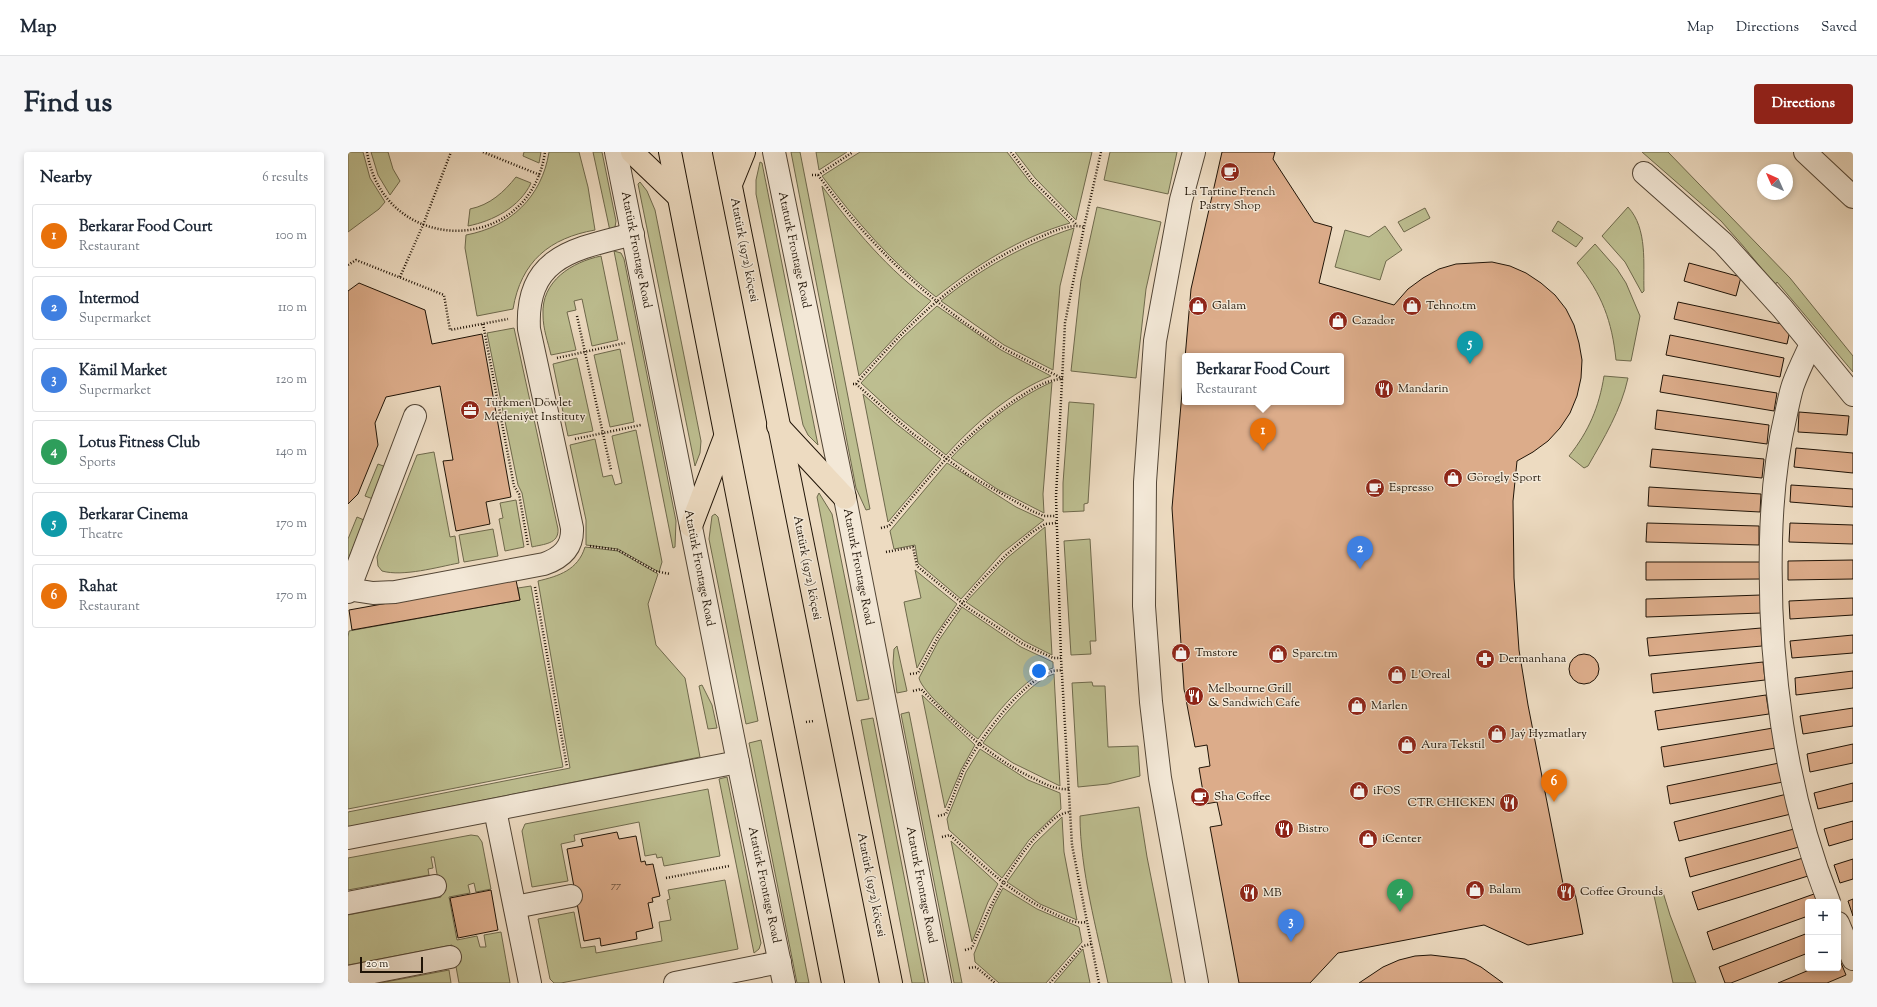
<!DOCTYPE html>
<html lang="en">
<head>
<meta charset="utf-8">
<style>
	:root { --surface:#fff; --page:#f6f6f7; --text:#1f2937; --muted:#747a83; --line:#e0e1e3; --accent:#8f2418 }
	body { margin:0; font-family:"Sorts Mill Goudy",serif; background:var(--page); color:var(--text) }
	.controls { position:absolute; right:12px; bottom:12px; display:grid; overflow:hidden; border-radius:4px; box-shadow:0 2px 6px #0003 }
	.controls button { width:36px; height:36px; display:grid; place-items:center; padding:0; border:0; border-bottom:1px solid var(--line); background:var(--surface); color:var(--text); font:20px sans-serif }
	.compass { position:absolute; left:1409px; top:12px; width:36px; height:36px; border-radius:50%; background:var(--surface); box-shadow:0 2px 6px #0003; rotate:315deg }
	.scale { position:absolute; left:12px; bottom:10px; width:63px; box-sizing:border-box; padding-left:4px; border:2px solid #201407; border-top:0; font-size:11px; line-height:14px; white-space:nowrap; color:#201407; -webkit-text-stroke:3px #f3e8d7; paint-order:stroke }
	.you { position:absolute; left:691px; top:519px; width:14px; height:14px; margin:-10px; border:3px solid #fff; border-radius:50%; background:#1a73e8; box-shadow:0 0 0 6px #1a73e833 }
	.badge { display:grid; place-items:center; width:26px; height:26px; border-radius:50%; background:var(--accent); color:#fff; font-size:13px; font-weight:700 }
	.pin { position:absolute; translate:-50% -33px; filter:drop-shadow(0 1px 2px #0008) }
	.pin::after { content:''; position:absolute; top:21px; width:14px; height:12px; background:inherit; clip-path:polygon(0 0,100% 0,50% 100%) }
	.popup { position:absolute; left:834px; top:201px; width:162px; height:52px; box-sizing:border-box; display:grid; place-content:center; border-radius:4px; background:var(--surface); filter:drop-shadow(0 1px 3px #0005); font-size:13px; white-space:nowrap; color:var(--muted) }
	.popup b { font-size:15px; color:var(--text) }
	.popup::after { content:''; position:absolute; left:50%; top:100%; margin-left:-8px; border:8px solid transparent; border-top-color:var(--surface) }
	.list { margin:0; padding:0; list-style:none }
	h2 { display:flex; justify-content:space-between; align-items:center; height:52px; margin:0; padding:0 16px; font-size:17px }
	h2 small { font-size:13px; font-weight:400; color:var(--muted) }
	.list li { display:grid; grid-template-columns:26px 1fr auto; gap:12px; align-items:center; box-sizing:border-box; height:64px; margin:0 8px 8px; padding:0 8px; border:1px solid var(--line); border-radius:4px }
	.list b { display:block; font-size:15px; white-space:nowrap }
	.list p { margin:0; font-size:13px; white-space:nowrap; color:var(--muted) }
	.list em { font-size:13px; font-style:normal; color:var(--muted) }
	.map { position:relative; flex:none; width:1505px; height:831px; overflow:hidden; border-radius:4px }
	header { display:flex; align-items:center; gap:24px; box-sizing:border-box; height:56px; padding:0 20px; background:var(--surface); border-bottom:1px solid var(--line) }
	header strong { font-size:19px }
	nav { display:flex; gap:22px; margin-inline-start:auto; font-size:14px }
	.intro { display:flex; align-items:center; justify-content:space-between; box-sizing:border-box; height:96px; padding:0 24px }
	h1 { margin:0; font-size:28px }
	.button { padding:10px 18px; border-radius:4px; background:var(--accent); color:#fff; font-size:14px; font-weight:700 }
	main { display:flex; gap:24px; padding:0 24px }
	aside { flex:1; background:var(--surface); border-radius:4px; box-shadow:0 2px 6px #0003 }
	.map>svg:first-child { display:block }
	.green { fill:#bdbe90; stroke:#6e694c }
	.building { fill:#dcac8a; stroke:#201407; fill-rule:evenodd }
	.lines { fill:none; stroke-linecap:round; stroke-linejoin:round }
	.minor-casing { stroke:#534636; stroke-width:24 }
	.major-casing { stroke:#201407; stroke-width:24 }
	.path { stroke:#201407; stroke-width:2.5; stroke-dasharray:1 2; stroke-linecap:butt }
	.minor { stroke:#f3e8d7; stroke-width:22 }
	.major { stroke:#eddbc1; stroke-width:22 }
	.labels { text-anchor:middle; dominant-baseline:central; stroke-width:3; stroke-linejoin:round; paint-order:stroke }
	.number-label { font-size:10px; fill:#4f3a28 }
	.poi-label { font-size:12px; fill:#201407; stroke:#f3e8d7; text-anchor:start }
	.street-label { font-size:12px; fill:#201407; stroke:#f3e8d7 }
</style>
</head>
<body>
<header>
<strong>Map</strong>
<nav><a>Map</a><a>Directions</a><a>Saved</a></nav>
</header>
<div class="intro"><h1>Find us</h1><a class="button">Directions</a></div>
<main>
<aside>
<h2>Nearby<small>6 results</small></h2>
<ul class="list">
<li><span class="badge" style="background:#e8710a">1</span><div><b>Berkarar Food Court</b><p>Restaurant</p></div><em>100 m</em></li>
<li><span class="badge" style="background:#3f7fe0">2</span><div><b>Intermod</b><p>Supermarket</p></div><em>110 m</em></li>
<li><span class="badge" style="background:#3f7fe0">3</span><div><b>Kämil Market</b><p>Supermarket</p></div><em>120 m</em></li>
<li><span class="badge" style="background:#2e9e5b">4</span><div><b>Lotus Fitness Club</b><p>Sports</p></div><em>140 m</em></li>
<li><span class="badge" style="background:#0f9aa8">5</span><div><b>Berkarar Cinema</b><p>Theatre</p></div><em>170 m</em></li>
<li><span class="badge" style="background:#e8710a">6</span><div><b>Rahat</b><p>Restaurant</p></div><em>170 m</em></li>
</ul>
</aside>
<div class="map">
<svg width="1505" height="831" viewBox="0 0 1505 831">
	<rect width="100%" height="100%" fill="#eddbc1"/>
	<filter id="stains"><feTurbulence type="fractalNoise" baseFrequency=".005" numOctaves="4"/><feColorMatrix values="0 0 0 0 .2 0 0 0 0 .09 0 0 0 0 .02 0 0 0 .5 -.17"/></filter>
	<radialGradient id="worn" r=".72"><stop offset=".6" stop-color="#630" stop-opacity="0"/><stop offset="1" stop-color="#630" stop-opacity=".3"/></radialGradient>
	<!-- green -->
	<g class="green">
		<polygon points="0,0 15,0 22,26 37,50 31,57 0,80"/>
		<polygon points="23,0 40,0 45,17 52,29 42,43 30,23"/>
		<polygon points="176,0 193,0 191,11 175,4"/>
		<path d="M201 0H231L240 35 247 78C202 86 173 109 165 157L129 164 117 96 118 83C162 75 194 45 201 0Z"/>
		<polygon points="245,0 254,0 268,69 267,75 262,79"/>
		<polygon points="443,0 452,0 522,357 518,358 508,336"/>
		<polygon points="468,0 499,0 471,18"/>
		<path d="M512 0H659L682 30 722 71C673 85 628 113 588 145 544 111 507 68 474 24Z"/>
		<polygon points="667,0 744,0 728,68 687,26"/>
		<polygon points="762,0 829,0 820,42 756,28"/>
		<polygon points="1294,0 1320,0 1442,126 1505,204 1505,220 1429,130 1427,133 1396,95 1373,69"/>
		<polygon points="412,10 414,11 470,293 460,283 455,273 408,42 408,28"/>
		<path d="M168 25 183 31C172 55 145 69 120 74L122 57C142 53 156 40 168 25Z"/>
		<polygon points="292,30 299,39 307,58 353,289 352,301 347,314 290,32"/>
		<path d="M474 34C505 76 541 119 583 149L550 182 511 224Z"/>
		<polygon points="749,55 813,70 798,137 788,226 723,219 733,128"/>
		<path d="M1280 55C1300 77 1295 112 1296 139L1294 141 1277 110 1254 84Z"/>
		<polygon points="1077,56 1082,66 1056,80 1050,70"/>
		<polygon points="1210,69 1235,86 1228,95 1204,79"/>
		<polygon points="1037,74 1054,98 1038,109 1032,128 987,115 997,78 1021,85"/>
		<path d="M726 76 712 134 705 218 656 193 593 149C632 117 677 92 726 76Z"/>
		<path d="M1247 92 1269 117 1278 131 1292 164 1283 209 1268 208C1264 169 1254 142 1229 111Z"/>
		<polygon points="266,99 273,101 276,107 328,369 327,395 325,396"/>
		<path d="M253 104 270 188 244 194 234 147 226 149 228 158 219 160 228 198 203 203C200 190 195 177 195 163 193 129 224 110 253 104Z"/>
		<path d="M589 154 653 198 703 224C663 240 627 271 598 303L550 265 513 231 554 186Z"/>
		<path d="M166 176 210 377C211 392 196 392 184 395L174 341 170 333 139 181Z"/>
		<polygon points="272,197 286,270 262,275 246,203"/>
		<polygon points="229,206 245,279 220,284 205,212"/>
		<path d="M1256 224 1280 226C1273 258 1256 286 1240 314L1236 316 1221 304C1241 279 1251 255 1256 224Z"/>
		<path d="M704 230 695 342 696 361 649 337 603 306C631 276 666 247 704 230Z"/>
		<polygon points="515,242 546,270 593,307 540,370"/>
		<polygon points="721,250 746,252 740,351 736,352 736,359 715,360 715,331"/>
		<polygon points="288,278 314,410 311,420 270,397 238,393 238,368 222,293 247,287 255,325 264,323 267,333 274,331 264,284"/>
		<path d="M86 300 102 385 107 384 111 411C90 415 55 425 34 419L30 414 29 405 69 303Z"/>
		<polygon points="599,311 668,355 696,368 654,401 613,447 570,411 567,393 546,397 542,379"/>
		<polygon points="30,312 38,315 25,347 17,344"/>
		<polygon points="471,341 484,362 521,547 509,549 469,345"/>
		<polygon points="168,348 176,395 157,399 151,367 155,366 152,351"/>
		<polygon points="367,362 370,365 410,569 398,572 361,387 364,364"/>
		<polygon points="9,365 16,368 0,408 0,387"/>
		<polygon points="697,375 704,503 676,489 618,450 659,406"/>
		<polygon points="145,377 150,404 116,410 111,383"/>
		<polygon points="742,387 748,489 742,489 743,502 723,503 716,389"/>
		<path d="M237 395 270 399 310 422 300 452 308 493 337 526 352 605 0 675V660L222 616 190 429C211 424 230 418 237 395Z"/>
		<polygon points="567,418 609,452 586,485 569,516 556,450 573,446"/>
		<polygon points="183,434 215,615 0,657 0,485 1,479 172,448 170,436"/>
		<path d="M614 455 673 495 705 510V516C677 524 646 564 630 587 618 578 573 539 571 526L591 488Z"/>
		<polygon points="549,494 559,539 549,541 545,511 546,497"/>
		<path d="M706 522 712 634 665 611 635 591C649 571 682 529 706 522Z"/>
		<polygon points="744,530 745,534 757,534 760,595 790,594 792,624 760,632 730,635 724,531"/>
		<polygon points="354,533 364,553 369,576 360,577 351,534"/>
		<polygon points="574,543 627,593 613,618 597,656"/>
		<polygon points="561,560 614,831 606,831 553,562"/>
		<polygon points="525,566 577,831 564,831 513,568"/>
		<polygon points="413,588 461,831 449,831 401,591"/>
		<polygon points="632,597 680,628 712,641 713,657 681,688 654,726 601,678 599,667 618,620"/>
		<polygon points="379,625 413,791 411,797 406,801 371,627"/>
		<polygon points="360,637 372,704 316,714 314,705 309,706 308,702 297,704 291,670 226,683 227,689 213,692 220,729 184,735 174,679 177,672"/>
		<path d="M791 655 799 705 824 831H760C749 778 732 718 732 664Z"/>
		<polygon points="714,665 716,700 729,768 692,752 659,730 686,692"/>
		<polygon points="123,683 130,684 134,690 143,737 128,740 126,731 120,733 122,741 101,745 109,788 129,784 132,795 138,795 136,783 153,780 162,831 111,831 104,793 0,813 0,763 93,745 86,705 83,705 85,716 80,717 81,723 0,738 0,706"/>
		<polygon points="603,689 650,732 640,750 624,790"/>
		<polygon points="377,728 390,797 213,831 206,831 202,827 190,767 226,760 233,796 247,794 248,801 314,789 311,770 323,768 319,748 322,747 320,738"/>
		<polygon points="655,736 689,757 731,775 734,790 698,831 651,831 627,810 626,802 646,753"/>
		<polygon points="1314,737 1322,763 1348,831 1325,831 1305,739"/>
		<polygon points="735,797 742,831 706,831"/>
		<polygon points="101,818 103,831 32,831"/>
	</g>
	<!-- building -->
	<g class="building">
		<path d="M874 0H927L925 7 966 70 984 75 971 131 1046 153 1060 137 1075 126 1091 117 1108 112 1144 110 1162 114 1178 121 1193 131 1207 143 1218 157 1226 173 1231 191 1234 208 1233 226 1229 244 1222 261 1212 276 1200 289 1185 300 1169 309 1165 349 1166 426 1171 498 1180 553 1217 742 1227 741 1235 782 1180 793 1136 773 990 801 962 831H891L862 675 874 673 869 650 857 652 851 616 862 614 859 593 847 595 836 537 824 356 843 137ZM837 204H993V250H837Z"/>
		<polygon points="1341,111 1393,125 1388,144 1336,129"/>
		<polygon points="11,131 77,158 84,192 134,182 163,345 138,350 142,372 108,379 95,309 105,308 92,234 38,245 27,271 30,293 10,342 0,352 0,139"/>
		<polygon points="1330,150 1443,174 1439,192 1326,167"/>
		<polygon points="1322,183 1436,206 1432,225 1318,203"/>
		<polygon points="1315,223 1429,241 1426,259 1312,240"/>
		<polygon points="1309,258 1421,273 1419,292 1307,277"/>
		<polygon points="1451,260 1501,264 1499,283 1450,280"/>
		<polygon points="1448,296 1505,301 1505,321 1446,315"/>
		<polygon points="1304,297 1416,307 1414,326 1302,315"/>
		<polygon points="1443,333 1505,337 1505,355 1442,350"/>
		<polygon points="1301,335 1413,342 1412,360 1300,354"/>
		<polygon points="1299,371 1411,374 1411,393 1298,390"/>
		<polygon points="1442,371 1505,373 1505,392 1441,390"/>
		<polygon points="1505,408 1505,427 1440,428 1440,409"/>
		<polygon points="1298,410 1412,410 1412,427 1298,428"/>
		<polygon points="168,428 172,448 4,478 1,458"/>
		<polygon points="1413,443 1414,461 1298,465 1298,447"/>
		<polygon points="1505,446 1505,463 1442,467 1441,449"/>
		<polygon points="1413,476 1414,494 1301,504 1299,486"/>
		<polygon points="1505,483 1505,501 1444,506 1442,489"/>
		<circle cx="1236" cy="517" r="15"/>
		<polygon points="1415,510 1417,528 1305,541 1303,522"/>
		<polygon points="1505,519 1505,536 1448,543 1447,526"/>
		<polygon points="1418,543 1421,562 1310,578 1307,559"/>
		<polygon points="1505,556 1505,574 1455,582 1452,564"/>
		<polygon points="1425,576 1428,596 1316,615 1313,595"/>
		<polygon points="1505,592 1505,611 1462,620 1459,602"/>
		<polygon points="1431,611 1435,630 1322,652 1319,634"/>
		<polygon points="1505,631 1505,649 1470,657 1466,641"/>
		<polygon points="1439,642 1443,662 1331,689 1326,670"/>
		<polygon points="1505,669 1505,687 1481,694 1476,677"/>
		<polygon points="1446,677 1451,695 1342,725 1337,706"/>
		<polygon points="269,680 271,687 288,684 293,710 297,709 298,713 305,712 312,744 304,746 305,750 300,751 305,776 288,780 289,787 253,794 252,786 236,789 219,697 235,694 233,687"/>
		<polygon points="1455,706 1460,724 1350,758 1344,740"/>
		<polygon points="1505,707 1505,727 1492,731 1486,713"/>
		<polygon points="143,738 150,778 110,786 102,746"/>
		<polygon points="1466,742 1469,750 1460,750 1460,764 1365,798 1359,780"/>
		<polygon points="1505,747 1505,764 1500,749"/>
		<polygon points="1460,781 1460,801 1383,831 1377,831 1371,815"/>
		<polygon points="1083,803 1117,807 1133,815 1155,831 1011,831 1035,815 1051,808 1067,804"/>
		<polygon points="1491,806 1498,823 1479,831 1430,831 1466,816 1490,816"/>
	</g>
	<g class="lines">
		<!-- minor casing -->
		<g class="minor-casing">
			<g id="minor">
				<polyline points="268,0 390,610 436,831"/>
				<polyline points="426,0 497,346 592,831"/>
				<polyline points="846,0 833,48 807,189 797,330 796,454 803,550 812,626 849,831"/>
				<polyline points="1457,0 1505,45"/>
				<polyline points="1296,21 1375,91 1434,156 1505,243"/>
				<path d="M1463 192C1457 205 1450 219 1445 233 1442 242 1440 253 1438 262 1428 304 1424 345 1423 388 1420 509 1436 637 1481 750"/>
				<path d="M0 437 25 441 47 440 196 412C213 406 225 396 224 376L181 177C177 104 227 97 285 82"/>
				<polyline points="0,440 67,264"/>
				<polyline points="147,658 182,831"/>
				<polyline points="0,686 390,610"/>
				<polyline points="0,751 87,734"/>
				<polyline points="167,755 223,744"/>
				<polyline points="1490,771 1505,807"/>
				<polyline points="0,825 102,805"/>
				<polyline points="327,831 432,810"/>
			</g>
		</g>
		<!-- major casing -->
		<g class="major-casing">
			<g id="major">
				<polyline points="284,0 330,44"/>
				<polyline points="322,0 485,831"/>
				<polyline points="376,0 543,831"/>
				<polyline points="383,32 396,0"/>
				<polyline points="430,274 497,346"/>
				<polyline points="343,374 377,285"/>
			</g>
		</g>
		<!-- path -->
		<g class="path">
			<path d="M19 0C36 105 182 105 197 0"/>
			<polyline points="135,0 192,23"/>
			<polyline points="663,0 684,28 728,72"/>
			<polyline points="464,23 470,23 505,0"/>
			<path d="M470 23C522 94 580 150 655 196 675 207 695 216 715 227"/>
			<polyline points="0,113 8,108 96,143 102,178 160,167"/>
			<polyline points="52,125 75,73 103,0"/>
			<polyline points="229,164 263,318"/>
			<polyline points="135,172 166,334 171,342 180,393"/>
			<polyline points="209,206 277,191"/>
			<polyline points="505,232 508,232 564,281 619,322 684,359 696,364 708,364"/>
			<path d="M508 232C563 169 612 120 690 86 704 80 721 71 736 75"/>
			<polyline points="227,287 293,273"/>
			<path d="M533 376 541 374C580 325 620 278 673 244 686 236 698 228 714 227"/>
			<polyline points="242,394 270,398 307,419 322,422"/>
			<polyline points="538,400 565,395 569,414 620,456 675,492 705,506 713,506"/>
			<polyline points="187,435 219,615"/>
			<polyline points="562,522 570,521 596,474 629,433 657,404 683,381 697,372 708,371"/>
			<path d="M565 539 573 537C608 573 643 607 689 628 699 633 709 638 721 637"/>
			<polyline points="458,570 466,569"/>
			<path d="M590 664 598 662C604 648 609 633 615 619 629 591 672 531 702 520 705 518 710 519 714 518"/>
			<path d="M594 685 602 683C636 715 665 743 707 762 718 767 727 772 739 770"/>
			<polyline points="318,726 381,714"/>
			<path d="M617 798 624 796C642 753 661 714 692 680 701 672 709 661 722 660"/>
			<polyline points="621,816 628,815 647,831"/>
			<polyline points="702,831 735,794 743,792"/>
			<polyline points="751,831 724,693 713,506 708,345 717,171 736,75 753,0"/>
		</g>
		<!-- minor -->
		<use href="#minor" class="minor"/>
		<!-- major -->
		<use href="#major" class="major"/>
	</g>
	<!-- icons -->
	<defs>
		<g id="cafe-disc" transform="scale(1)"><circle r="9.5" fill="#8f2418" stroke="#f3e8d7"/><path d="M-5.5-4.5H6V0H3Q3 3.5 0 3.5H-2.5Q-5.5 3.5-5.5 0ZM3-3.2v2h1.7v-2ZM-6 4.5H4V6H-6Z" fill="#fff"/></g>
		<g id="shop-disc" transform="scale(1)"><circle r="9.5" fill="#8f2418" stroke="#f3e8d7"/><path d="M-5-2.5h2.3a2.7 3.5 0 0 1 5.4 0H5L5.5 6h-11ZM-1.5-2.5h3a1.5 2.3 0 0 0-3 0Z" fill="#fff"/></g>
		<g id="restaurant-disc" transform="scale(1)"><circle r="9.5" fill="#8f2418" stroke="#f3e8d7"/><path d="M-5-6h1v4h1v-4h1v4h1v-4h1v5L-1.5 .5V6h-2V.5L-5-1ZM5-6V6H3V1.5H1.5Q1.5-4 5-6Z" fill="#fff"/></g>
		<g id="office-disc" transform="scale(1)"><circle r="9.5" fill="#8f2418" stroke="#f3e8d7"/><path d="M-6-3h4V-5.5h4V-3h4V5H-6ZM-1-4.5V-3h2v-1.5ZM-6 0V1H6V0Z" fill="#fff"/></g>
		<g id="pharmacy-disc" transform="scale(1)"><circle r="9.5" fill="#8f2418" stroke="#f3e8d7"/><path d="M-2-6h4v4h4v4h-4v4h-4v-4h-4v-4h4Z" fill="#fff"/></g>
	</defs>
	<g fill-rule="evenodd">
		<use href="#cafe-disc" x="882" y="20"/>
		<use href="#shop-disc" x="850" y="154"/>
		<use href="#shop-disc" x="1064" y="154"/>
		<use href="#shop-disc" x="990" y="169"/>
		<use href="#restaurant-disc" x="1036" y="237"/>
		<use href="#office-disc" x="122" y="258"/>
		<use href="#shop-disc" x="1105" y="326"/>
		<use href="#cafe-disc" x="1027" y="336"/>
		<use href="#shop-disc" x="833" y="501"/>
		<use href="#shop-disc" x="930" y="502"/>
		<use href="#pharmacy-disc" x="1137" y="507"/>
		<use href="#shop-disc" x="1049" y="523"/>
		<use href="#restaurant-disc" x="846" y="544"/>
		<use href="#shop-disc" x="1009" y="554"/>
		<use href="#shop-disc" x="1149" y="582"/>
		<use href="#shop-disc" x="1059" y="593"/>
		<use href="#shop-disc" x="1011" y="639"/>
		<use href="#cafe-disc" x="852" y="645"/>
		<use href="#restaurant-disc" x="1161" y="651"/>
		<use href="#restaurant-disc" x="936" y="677"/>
		<use href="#shop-disc" x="1020" y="687"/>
		<use href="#shop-disc" x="1127" y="738"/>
		<use href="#restaurant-disc" x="1218" y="740"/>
		<use href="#restaurant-disc" x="901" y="741"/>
	</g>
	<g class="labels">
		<!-- number labels -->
		<g class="number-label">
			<text x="268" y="733">77</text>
		</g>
		<!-- poi labels -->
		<g class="poi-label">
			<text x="882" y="40" text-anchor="middle">La Tartine French<tspan x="882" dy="14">Pastry Shop</tspan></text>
			<text x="864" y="154">Galam</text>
			<text x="1078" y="154">Tehno.tm</text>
			<text x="1004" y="169">Cazador</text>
			<text x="1050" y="237">Mandarin</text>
			<text x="136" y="251">Türkmen Döwlet<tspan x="136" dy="14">Medeniýet Instituty</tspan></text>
			<text x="1119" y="326">Görogly Sport</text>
			<text x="1041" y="336">Espresso</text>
			<text x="847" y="501">Tmstore</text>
			<text x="944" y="502">Sparc.tm</text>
			<text x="1151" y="507">Dermanhana</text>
			<text x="1063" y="523">L'Oreal</text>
			<text x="860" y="537">Melbourne Grill<tspan x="860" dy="14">&amp; Sandwich Cafe</tspan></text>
			<text x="1023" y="554">Marlen</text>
			<text x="1163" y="582">Jaý Hyzmatlary</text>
			<text x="1073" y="593">Aura Tekstil</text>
			<text x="1025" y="639">iFOS</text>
			<text x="866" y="645">Sha Coffee</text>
			<text x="1147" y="651" text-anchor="end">CTR CHICKEN</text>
			<text x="950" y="677">Bistro</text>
			<text x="1034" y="687">iCenter</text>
			<text x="1141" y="738">Balam</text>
			<text x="1232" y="740">Coffee Grounds</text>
			<text x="915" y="741">MB</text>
		</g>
		<!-- street labels -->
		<g class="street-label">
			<text transform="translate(288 98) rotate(79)">Atatürk Frontage Road</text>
			<text transform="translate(396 98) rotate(79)">Atatürk (1972) köçesi</text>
			<text transform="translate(446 98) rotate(78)">Ataturk Frontage Road</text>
			<text transform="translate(510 415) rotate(79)">Ataturk Frontage Road</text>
			<text transform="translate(351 416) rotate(79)">Atatürk Frontage Road</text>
			<text transform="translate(459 416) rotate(79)">Atatürk (1972) köçesi</text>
			<text transform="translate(416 733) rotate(78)">Atatürk Frontage Road</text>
			<text transform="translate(523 733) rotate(79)">Atatürk (1972) köçesi</text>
			<text transform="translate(573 733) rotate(79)">Ataturk Frontage Road</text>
		</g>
	</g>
	<rect width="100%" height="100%" filter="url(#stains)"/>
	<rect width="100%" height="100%" fill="url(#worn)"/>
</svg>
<div class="controls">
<button>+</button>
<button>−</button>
</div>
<svg class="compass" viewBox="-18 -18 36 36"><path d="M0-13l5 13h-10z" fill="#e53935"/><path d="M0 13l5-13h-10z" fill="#747a83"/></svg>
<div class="scale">20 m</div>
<div class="you"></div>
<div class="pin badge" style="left:915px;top:299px;background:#e8710a">1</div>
<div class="popup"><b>Berkarar Food Court</b>Restaurant</div>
<div class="pin badge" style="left:1012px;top:417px;background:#3f7fe0">2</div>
<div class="pin badge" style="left:943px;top:790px;background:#3f7fe0">3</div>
<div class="pin badge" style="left:1052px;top:760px;background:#2e9e5b">4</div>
<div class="pin badge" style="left:1122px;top:212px;background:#0f9aa8">5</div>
<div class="pin badge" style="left:1206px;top:650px;background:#e8710a">6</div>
</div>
</main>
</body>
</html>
